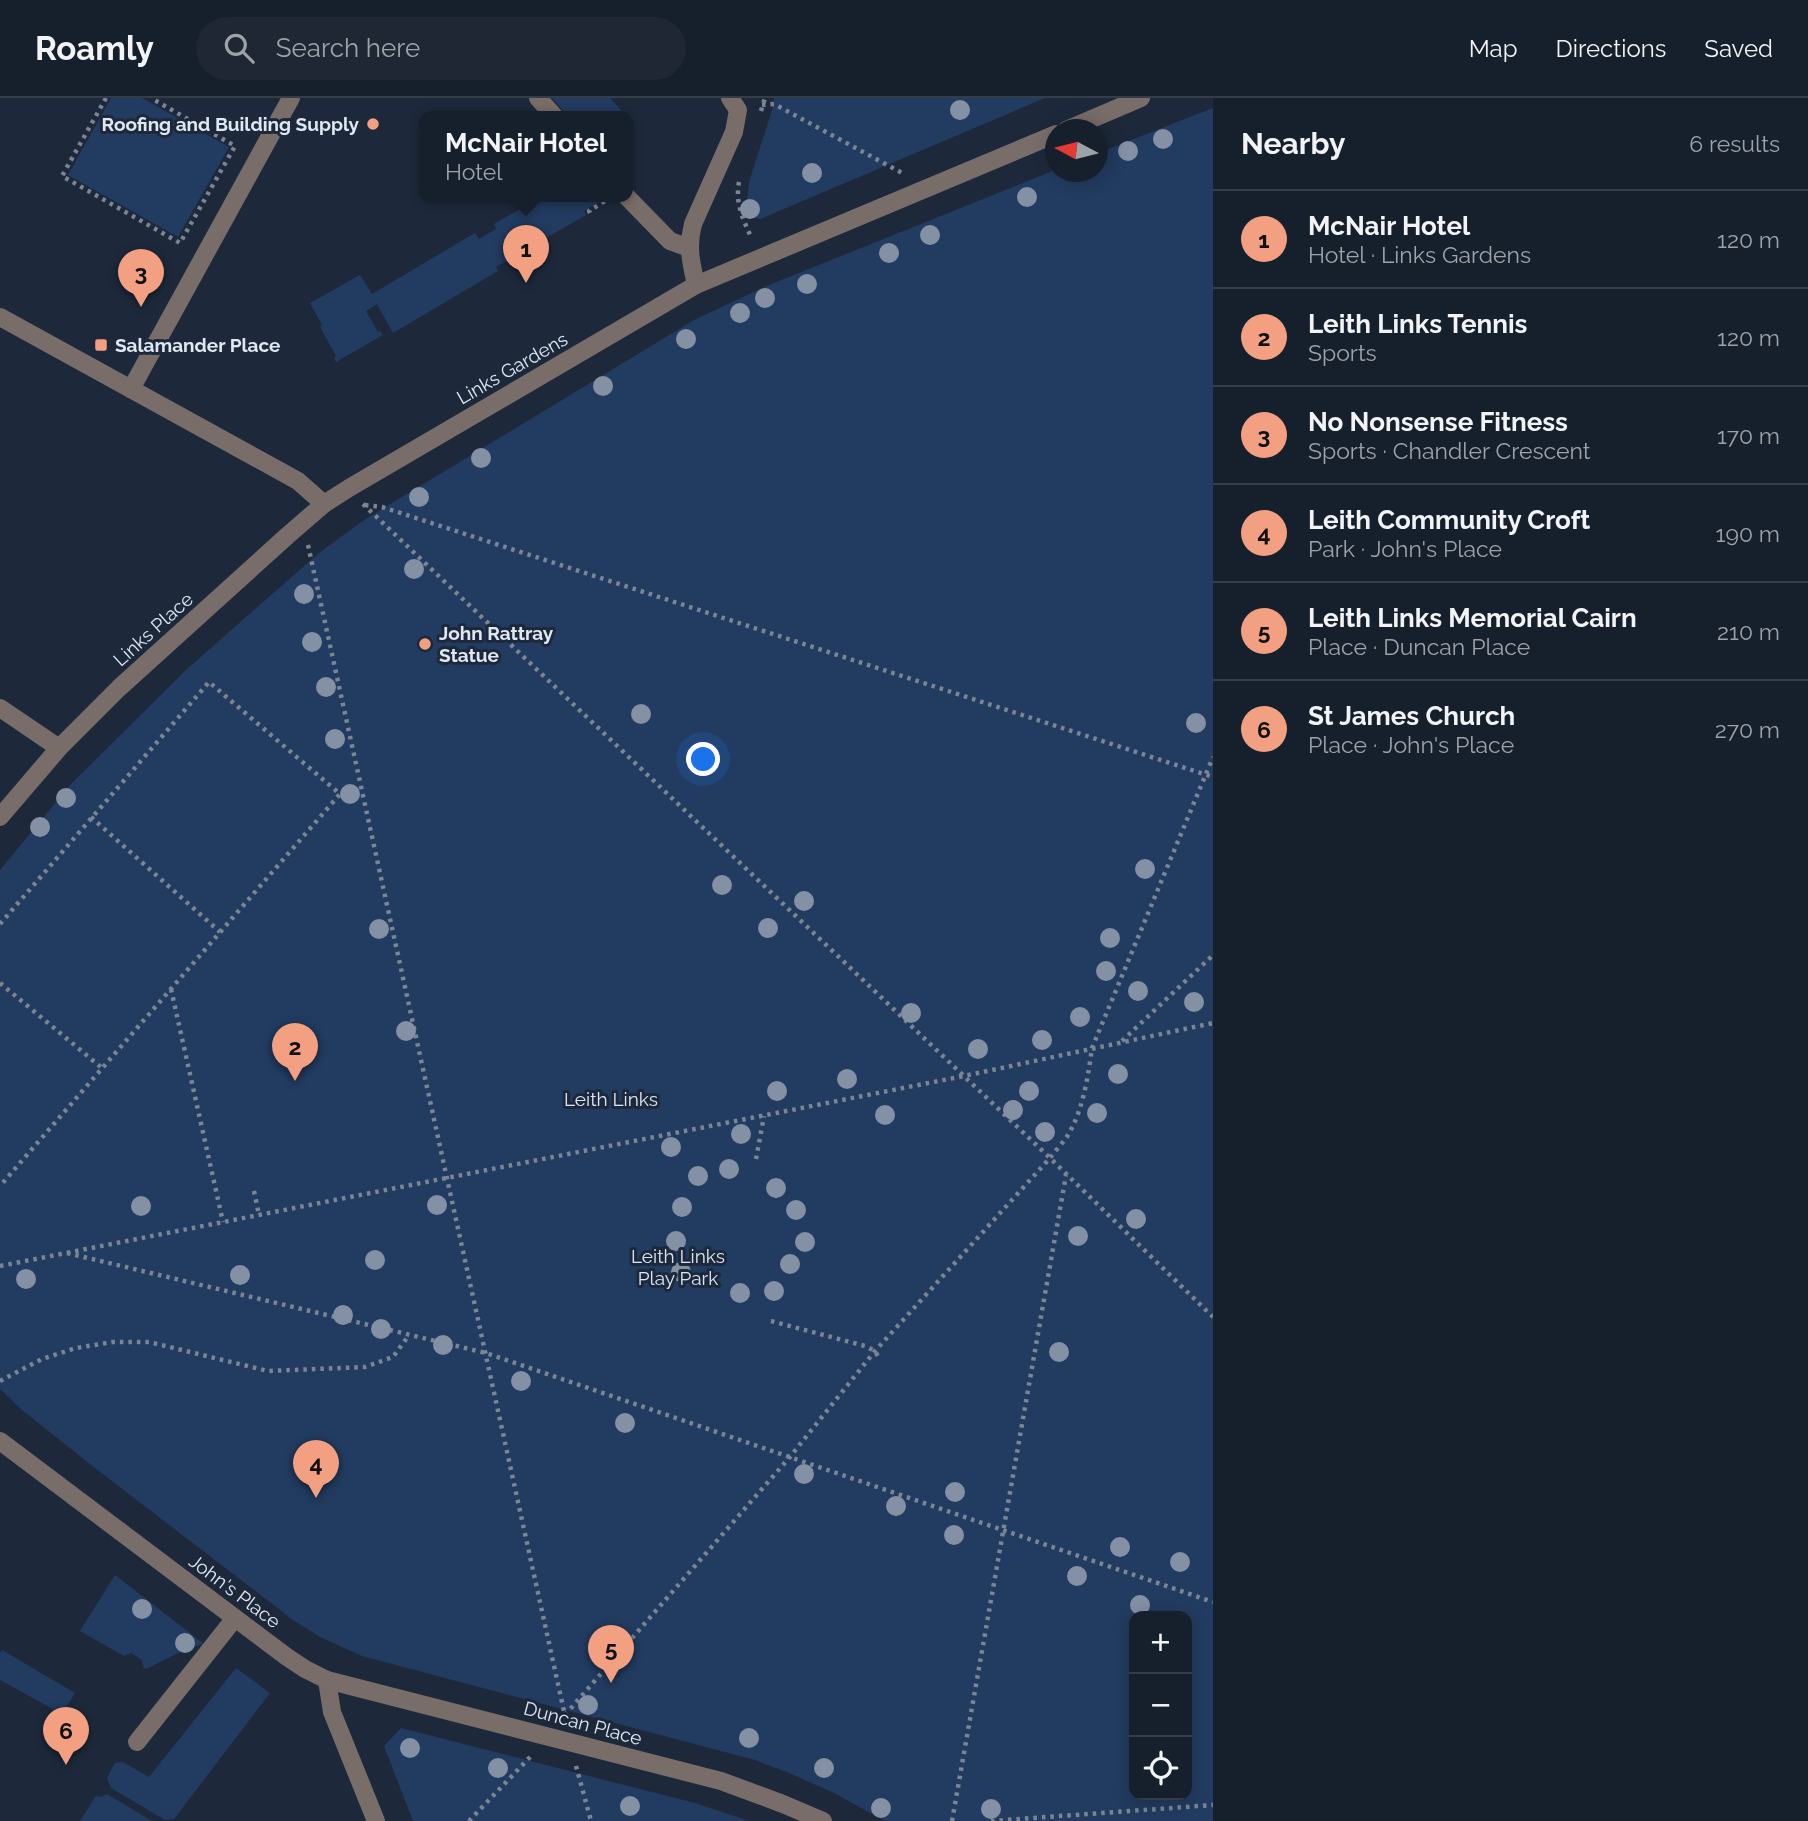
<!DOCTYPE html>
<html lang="en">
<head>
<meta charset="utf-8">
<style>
	:root { --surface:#161f2c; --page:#1f2734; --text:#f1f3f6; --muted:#9ea2a9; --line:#353d48; --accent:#f2a081 }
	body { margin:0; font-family:Raleway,sans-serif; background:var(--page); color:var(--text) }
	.controls { position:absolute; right:21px; bottom:21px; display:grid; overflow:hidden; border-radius:14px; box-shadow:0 4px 18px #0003 }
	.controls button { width:63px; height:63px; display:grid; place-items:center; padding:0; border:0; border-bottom:2px solid var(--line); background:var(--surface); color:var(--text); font:35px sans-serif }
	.compass { position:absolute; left:1045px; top:21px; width:63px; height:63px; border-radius:50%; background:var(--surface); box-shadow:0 4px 18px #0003; rotate:277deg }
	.you { position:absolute; left:704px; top:662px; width:24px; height:24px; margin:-18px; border:5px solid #fff; border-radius:50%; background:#1a73e8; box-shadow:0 0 0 10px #1a73e833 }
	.badge { display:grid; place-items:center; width:46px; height:46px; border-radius:50%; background:var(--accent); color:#111; font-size:23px; font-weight:700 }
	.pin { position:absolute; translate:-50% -58px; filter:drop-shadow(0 2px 4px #0008) }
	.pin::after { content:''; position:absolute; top:37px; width:24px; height:21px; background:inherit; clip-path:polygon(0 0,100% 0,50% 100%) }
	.popup { position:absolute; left:419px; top:13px; width:214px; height:91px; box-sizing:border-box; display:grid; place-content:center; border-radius:14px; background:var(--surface); filter:drop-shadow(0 2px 5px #0005); font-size:23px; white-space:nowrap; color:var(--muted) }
	.popup b { font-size:26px; color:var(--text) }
	.popup::after { content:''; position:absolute; left:50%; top:100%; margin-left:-14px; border:14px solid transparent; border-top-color:var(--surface) }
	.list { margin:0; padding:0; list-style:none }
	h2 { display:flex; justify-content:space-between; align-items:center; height:91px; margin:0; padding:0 28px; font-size:30px }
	h2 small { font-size:23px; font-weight:400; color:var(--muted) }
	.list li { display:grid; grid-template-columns:46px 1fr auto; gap:21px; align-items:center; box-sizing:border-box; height:98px; padding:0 28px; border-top:2px solid var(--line) }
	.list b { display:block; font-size:26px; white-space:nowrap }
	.list p { margin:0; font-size:23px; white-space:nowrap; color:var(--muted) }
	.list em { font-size:23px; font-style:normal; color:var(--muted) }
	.icon { flex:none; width:38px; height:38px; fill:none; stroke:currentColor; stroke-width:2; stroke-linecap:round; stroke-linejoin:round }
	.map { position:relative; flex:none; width:1213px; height:1723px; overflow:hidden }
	header { display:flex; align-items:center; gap:42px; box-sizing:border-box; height:98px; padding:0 35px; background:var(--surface); border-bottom:2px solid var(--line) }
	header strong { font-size:33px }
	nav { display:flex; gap:38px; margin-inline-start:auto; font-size:24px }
	.search { width:490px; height:63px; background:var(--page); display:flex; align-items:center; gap:18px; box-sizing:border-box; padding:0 24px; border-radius:38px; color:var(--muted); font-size:26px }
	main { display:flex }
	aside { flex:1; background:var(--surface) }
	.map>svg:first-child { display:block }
	.green { fill:#223b60; fill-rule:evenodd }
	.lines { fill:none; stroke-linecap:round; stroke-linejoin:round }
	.path { stroke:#7b8594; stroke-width:4.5; stroke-dasharray:3.5 5; stroke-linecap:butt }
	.minor { stroke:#796d69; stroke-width:18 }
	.tree { fill:#8490a3 }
	.poi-dot { fill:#f2a081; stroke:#1d293b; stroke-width:2.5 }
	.labels { text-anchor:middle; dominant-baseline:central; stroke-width:6; stroke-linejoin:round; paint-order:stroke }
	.poi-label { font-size:19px; font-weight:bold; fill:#dfe7f3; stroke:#1d293b; text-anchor:start }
	.street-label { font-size:19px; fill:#dfe7f3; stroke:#1d293b }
	.park-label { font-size:19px; fill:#d8e5f8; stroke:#1d293b }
</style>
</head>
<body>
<header>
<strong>Roamly</strong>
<div class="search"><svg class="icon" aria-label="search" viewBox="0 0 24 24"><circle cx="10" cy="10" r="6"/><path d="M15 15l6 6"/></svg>Search here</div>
<nav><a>Map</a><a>Directions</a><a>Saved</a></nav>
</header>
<main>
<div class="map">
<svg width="1213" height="1723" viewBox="0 0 1213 1723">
	<rect width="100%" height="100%" fill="#1d293b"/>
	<!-- green -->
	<g class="green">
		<polygon points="111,0 142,0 229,49 178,139 68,77"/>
		<polygon points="552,0 610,0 627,19 569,19"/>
		<polygon points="774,0 1045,0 760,121 751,119 746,111 749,84 774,6"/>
		<path d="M1213 10V1723H885L834 1695 789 1675 755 1662 362 1558 320 1539 293 1522 95 1370 22 1312 0 1291V772L71 686 187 571 319 455 364 422 694 222 769 187 1055 72 1056 74H1098V55ZM1134 1518H1187V1697H1134Z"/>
		<polygon points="541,99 607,99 584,113 586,117 527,151 524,147 510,155 513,160 496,169 498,173 393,235 377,206 366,213 378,234 380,233 383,237 336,264 334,260 336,258 320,229 322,227 310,205 360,177 372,196 475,135 479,141 496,131 494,126"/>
		<polygon points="115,1477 204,1546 186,1551 146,1571 143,1569 142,1562 131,1555 124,1558 80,1533"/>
		<polygon points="2,1552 75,1595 62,1616 0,1582 0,1555"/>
		<polygon points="236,1570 270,1595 174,1721 165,1722 111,1690 107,1680 115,1665 123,1664 149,1679"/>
		<polygon points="401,1630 695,1705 749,1723 413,1723 384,1648"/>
		<polygon points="107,1696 152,1723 80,1723 96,1698 101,1699"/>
	</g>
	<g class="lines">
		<!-- path -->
		<g class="path">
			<polyline points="106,0 62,78 180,145 235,48 151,0"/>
			<polyline points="762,7 774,6 904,76"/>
			<polyline points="761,13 765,0"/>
			<path d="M739 84C735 105 743 121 751 139"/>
			<polyline points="590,115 589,113 605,103"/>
			<polyline points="363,406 1050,1060 1213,1219"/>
			<polyline points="365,407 382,409 1213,679"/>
			<polyline points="308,447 565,1618"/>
			<polyline points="91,719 220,834"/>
			<polyline points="0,826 209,584 340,696 0,1088"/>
			<polyline points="0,885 102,970"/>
			<polyline points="171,891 223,1124"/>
			<polyline points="1122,943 1213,857"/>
			<polyline points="756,1061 764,1018"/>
			<polyline points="254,1093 259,1117"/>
			<polyline points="67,1155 486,1255 1213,1504"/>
			<polyline points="0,1168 964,978 1213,925"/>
			<polyline points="771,1223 865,1248 875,1253 879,1260"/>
			<polyline points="0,1283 42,1261 76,1250 113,1244 149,1244 268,1273 365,1269 393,1259 409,1237"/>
			<path d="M565 1617 789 1360 875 1253 1050 1060C1055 1053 1063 1045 1068 1037 1083 1012 1088 979 1092 950L1213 659"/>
			<polyline points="576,1668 591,1723"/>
			<polyline points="469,1723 531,1658"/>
			<polyline points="952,1723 1066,1077"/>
			<polyline points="991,1723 1213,1707"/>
		</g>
		<!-- minor -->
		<g class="minor">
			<polyline points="538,0 555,19"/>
			<polyline points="1066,32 1141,0"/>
			<polyline points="627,99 670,143 689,150"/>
			<path d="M696 187C691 164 687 149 693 126L734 34 738 12 730 0"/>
			<polyline points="0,219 298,383 324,406"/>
			<polyline points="131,291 291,0"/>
			<polyline points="0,610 59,650"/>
			<polyline points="0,719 59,650 119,590 287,438 324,406 349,390 696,187 1056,36"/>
			<polyline points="0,1343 287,1559 305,1571 327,1582 721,1683 783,1706 823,1723"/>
			<polyline points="327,1582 332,1614 376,1723"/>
			<polyline points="137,1644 235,1520"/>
		</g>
	</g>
	<!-- trees -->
	<g class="tree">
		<circle cx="960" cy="12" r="10"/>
		<circle cx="1163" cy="41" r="10"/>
		<circle cx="1128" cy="53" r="10"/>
		<circle cx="812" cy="75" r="10"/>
		<circle cx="1027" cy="99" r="10"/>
		<circle cx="750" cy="111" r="10"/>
		<circle cx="930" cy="137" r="10"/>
		<circle cx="889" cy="155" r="10"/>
		<circle cx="807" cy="186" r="10"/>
		<circle cx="765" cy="200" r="10"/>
		<circle cx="740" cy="215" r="10"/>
		<circle cx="686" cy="241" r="10"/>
		<circle cx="603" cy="288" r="10"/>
		<circle cx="481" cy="360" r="10"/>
		<circle cx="419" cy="399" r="10"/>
		<circle cx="414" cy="471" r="10"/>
		<circle cx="304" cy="496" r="10"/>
		<circle cx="312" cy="544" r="10"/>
		<circle cx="326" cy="589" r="10"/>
		<circle cx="641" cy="616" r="10"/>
		<circle cx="1196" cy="625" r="10"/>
		<circle cx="335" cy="641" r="10"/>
		<circle cx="350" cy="696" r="10"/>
		<circle cx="66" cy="700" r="10"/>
		<circle cx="40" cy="729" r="10"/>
		<circle cx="1145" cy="771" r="10"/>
		<circle cx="722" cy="787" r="10"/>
		<circle cx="804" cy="803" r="10"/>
		<circle cx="768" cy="830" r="10"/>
		<circle cx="379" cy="831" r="10"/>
		<circle cx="1110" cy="840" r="10"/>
		<circle cx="1106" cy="873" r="10"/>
		<circle cx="1138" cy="893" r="10"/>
		<circle cx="1194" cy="904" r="10"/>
		<circle cx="911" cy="915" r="10"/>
		<circle cx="1080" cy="919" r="10"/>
		<circle cx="406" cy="933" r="10"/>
		<circle cx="1042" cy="942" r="10"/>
		<circle cx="978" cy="951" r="10"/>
		<circle cx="1118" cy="976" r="10"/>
		<circle cx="847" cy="981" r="10"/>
		<circle cx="777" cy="993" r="10"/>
		<circle cx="1029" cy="993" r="10"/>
		<circle cx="1013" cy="1012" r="10"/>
		<circle cx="1097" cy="1015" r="10"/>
		<circle cx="885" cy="1017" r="10"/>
		<circle cx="1045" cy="1034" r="10"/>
		<circle cx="741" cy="1036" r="10"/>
		<circle cx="671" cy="1049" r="10"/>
		<circle cx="729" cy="1071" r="10"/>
		<circle cx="698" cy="1078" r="10"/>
		<circle cx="776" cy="1090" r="10"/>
		<circle cx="437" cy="1107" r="10"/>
		<circle cx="141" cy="1108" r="10"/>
		<circle cx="682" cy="1109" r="10"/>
		<circle cx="796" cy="1112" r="10"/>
		<circle cx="1136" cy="1121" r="10"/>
		<circle cx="1078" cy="1138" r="10"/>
		<circle cx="676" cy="1143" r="10"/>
		<circle cx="805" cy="1144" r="10"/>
		<circle cx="375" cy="1162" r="10"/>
		<circle cx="790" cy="1166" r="10"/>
		<circle cx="681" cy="1174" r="10"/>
		<circle cx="240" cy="1177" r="10"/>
		<circle cx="26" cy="1181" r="10"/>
		<circle cx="774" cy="1193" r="10"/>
		<circle cx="740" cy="1195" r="10"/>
		<circle cx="343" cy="1217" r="10"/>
		<circle cx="381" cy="1231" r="10"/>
		<circle cx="443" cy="1247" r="10"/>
		<circle cx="1059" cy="1254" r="10"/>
		<circle cx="521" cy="1283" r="10"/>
		<circle cx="625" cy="1325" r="10"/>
		<circle cx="804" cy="1376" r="10"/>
		<circle cx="955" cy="1394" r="10"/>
		<circle cx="896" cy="1408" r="10"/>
		<circle cx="954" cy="1437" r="10"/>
		<circle cx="1120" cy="1449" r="10"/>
		<circle cx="1180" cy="1464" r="10"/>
		<circle cx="1077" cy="1478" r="10"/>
		<circle cx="1140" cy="1507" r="10"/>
		<circle cx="142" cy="1511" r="10"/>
		<circle cx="185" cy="1545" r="10"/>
		<circle cx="588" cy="1607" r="10"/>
		<circle cx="749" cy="1640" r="10"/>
		<circle cx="410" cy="1650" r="10"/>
		<circle cx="498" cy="1670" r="10"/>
		<circle cx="824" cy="1670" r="10"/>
		<circle cx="630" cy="1708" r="10"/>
		<circle cx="881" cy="1710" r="10"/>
		<circle cx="991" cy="1711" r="10"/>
	</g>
	<!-- markers -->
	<g class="poi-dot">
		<circle cx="373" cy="26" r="7"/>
		<rect x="94" y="240" width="14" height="14" rx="3.5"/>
		<circle cx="425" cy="546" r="7"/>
	</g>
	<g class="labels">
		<!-- poi labels -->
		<g class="poi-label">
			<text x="359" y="26" text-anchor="end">Roofing and Building Supply</text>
			<text x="115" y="247">Salamander Place</text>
			<text x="439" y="535">John Rattray<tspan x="439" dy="22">Statue</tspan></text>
		</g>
		<!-- street labels -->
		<g class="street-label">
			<text transform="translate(512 270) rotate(-30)">Links Gardens</text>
			<text transform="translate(153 531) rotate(-42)">Links Place</text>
			<text transform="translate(235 1493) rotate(37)">John's Place</text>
			<text transform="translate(583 1625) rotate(15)">Duncan Place</text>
		</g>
		<!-- park labels -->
		<g class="park-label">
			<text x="611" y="1001">Leith Links</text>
			<text x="678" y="1158">Leith Links<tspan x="678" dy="22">Play Park</tspan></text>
		</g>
	</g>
</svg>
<div class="controls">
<button>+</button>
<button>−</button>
<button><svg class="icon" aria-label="locate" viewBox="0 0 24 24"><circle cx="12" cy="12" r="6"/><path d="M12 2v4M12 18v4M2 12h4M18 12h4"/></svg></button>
</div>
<svg class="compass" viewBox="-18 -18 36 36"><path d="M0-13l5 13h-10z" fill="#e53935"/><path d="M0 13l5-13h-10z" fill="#9ea2a9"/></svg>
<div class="you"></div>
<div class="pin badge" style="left:526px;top:185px">1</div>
<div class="popup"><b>McNair Hotel</b>Hotel</div>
<div class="pin badge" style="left:295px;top:983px">2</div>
<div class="pin badge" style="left:141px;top:209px">3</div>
<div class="pin badge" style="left:316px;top:1400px">4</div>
<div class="pin badge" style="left:611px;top:1585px">5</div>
<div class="pin badge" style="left:66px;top:1667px">6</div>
</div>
<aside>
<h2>Nearby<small>6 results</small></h2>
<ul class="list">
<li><span class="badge">1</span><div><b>McNair Hotel</b><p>Hotel · Links Gardens</p></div><em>120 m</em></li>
<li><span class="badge">2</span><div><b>Leith Links Tennis</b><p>Sports</p></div><em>120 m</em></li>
<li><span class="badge">3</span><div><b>No Nonsense Fitness</b><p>Sports · Chandler Crescent</p></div><em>170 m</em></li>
<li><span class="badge">4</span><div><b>Leith Community Croft</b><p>Park · John's Place</p></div><em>190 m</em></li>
<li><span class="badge">5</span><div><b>Leith Links Memorial Cairn</b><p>Place · Duncan Place</p></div><em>210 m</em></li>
<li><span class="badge">6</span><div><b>St James Church</b><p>Place · John's Place</p></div><em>270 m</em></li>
</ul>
</aside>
</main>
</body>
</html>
